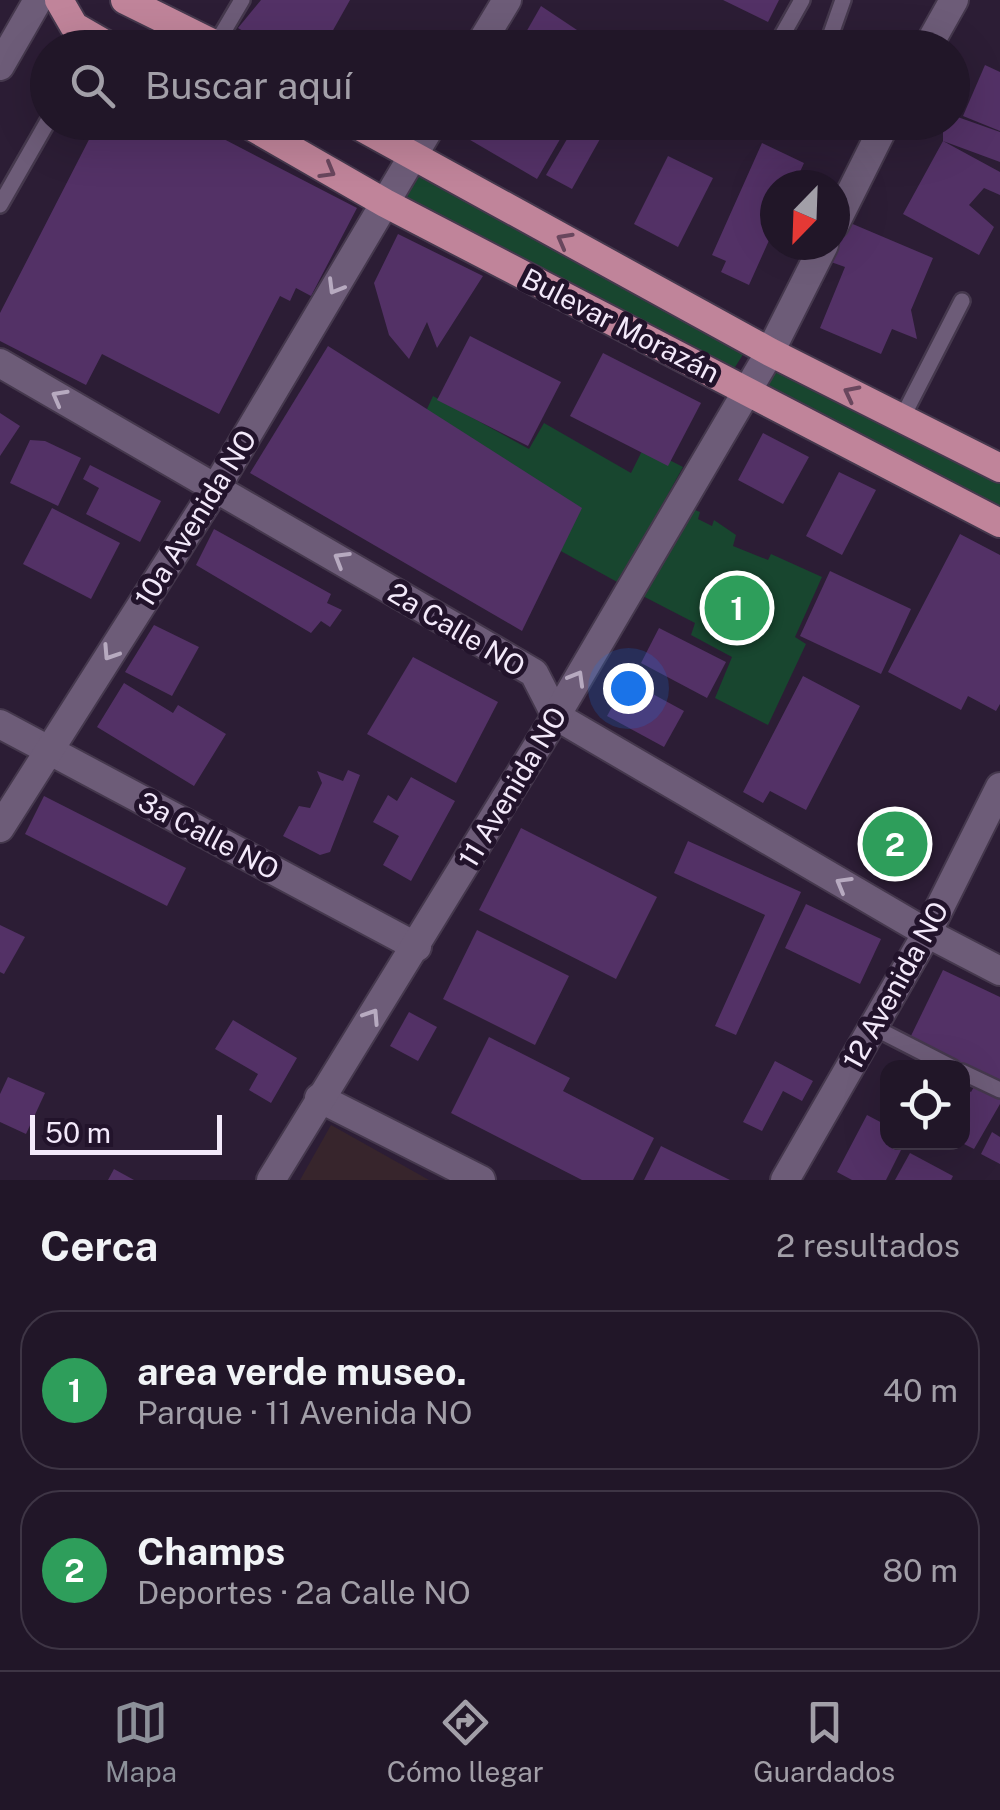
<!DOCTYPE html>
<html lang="es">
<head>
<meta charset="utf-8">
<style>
	:root { --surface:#211628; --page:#291f30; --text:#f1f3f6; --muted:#a29fa8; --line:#3e3545; --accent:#8c9099 }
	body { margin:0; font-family:"Public Sans",sans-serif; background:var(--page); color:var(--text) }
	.controls { position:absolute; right:30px; bottom:30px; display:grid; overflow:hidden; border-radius:20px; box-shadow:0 10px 40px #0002 }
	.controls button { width:90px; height:90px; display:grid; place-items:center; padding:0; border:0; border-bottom:2px solid var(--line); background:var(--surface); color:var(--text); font:50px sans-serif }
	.compass { position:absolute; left:760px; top:170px; width:90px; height:90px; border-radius:50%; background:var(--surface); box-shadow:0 10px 40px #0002; rotate:203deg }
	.scale { position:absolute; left:30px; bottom:25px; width:192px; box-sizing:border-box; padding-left:10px; border:5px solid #f3e9fa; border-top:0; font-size:28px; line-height:35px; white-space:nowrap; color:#f3e9fa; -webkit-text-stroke:8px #22132b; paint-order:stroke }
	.you { position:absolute; left:628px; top:688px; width:35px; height:35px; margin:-25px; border:8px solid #fff; border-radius:50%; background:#1a73e8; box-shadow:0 0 0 15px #1a73e833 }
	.badge { display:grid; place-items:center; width:65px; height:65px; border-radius:50%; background:var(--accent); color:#fff; font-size:32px; font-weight:700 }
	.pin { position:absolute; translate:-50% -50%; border:5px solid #fff; box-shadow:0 2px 10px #0006 }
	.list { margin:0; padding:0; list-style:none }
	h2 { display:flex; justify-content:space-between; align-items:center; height:130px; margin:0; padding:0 40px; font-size:42px }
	h2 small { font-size:32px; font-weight:400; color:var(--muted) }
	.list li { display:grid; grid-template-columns:65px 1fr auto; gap:30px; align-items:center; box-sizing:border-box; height:160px; margin:0 20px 20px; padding:0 20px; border:2px solid var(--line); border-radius:40px }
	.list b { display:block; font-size:38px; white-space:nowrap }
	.list p { margin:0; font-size:32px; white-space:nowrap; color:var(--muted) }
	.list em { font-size:32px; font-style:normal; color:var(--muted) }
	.icon { flex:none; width:55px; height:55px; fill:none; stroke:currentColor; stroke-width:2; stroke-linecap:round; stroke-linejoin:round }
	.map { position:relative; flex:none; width:1000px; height:1180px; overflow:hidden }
	.search { position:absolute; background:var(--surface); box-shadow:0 10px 40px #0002; left:30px; right:30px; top:30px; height:110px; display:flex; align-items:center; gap:25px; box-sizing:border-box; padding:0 35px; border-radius:55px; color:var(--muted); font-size:38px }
	.sheet { height:490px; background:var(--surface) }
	nav { display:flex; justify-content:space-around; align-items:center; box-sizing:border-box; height:140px; border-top:2px solid var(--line); background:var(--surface); font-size:28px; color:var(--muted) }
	nav a { display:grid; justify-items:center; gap:5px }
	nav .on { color:var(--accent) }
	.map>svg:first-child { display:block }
	.education { fill:#37252c }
	.green { fill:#18462f }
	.building { fill:#533166 }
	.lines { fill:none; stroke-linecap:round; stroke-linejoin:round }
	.service-casing { stroke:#45384d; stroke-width:20 }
	.minor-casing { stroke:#45384d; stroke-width:32 }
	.tertiary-casing { stroke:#45384d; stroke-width:32 }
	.primary-casing { stroke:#45384d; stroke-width:32 }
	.service { stroke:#6d5c78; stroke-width:15 }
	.minor { stroke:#6d5c78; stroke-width:28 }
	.tertiary { stroke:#6d5c78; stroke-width:28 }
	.primary { stroke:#c0849a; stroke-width:28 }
	.oneway { stroke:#69465d }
	.oneway2 { stroke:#b7aac0 }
	.labels { text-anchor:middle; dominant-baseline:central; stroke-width:10; stroke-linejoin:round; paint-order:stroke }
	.street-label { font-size:28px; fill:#f3e9fa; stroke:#22132b }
</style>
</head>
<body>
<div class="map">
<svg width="1000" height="1180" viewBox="0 0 1000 1180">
	<rect width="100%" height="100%" fill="#2c1d35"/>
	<!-- education -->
	<polygon class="education" points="331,1125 429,1180 300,1180"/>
	<!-- green -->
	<g class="green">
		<polygon points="419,156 758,331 730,375 393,197"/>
		<polygon points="777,343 1000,467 1000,519 750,383"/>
		<polygon points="433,396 529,449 544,423 631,473 644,447 683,467 619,583 459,495 421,422"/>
		<polygon points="682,505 700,512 698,519 712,526 714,520 736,535 733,546 768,560 771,554 822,577 795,637 806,644 768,725 715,698 732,657 691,635 695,623 635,592"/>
	</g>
	<!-- building -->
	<g class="building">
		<polygon points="261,0 350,0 323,48 272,48 238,28"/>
		<polygon points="723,0 779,0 768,22"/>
		<polygon points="541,6 604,48 517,48"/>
		<polygon points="985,65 1000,72 1000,131 963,116"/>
		<polygon points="952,115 1000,132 1000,162 943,141 1000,172 1000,195 984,188 969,205 994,227 979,255 903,214 943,141 943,122 952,122"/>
		<polygon points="98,122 191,122 357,208 311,296 296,288 290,301 280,296 219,414 102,354 86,385 0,341 0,313"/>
		<polygon points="473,122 570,122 537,179 465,137"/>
		<polygon points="577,122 593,122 605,130 572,189 546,175"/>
		<polygon points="762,143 804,163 794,185 775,185 775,227 749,285 721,272 726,261 712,255"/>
		<polygon points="668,156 713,178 678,247 634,224"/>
		<polygon points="848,222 933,258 911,310 917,339 892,329 881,354 820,328 845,267 831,262"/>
		<polygon points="398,234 483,276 437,348 427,322 409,359 389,335 374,283"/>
		<polygon points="470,336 561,382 528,446 437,400"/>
		<polygon points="328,346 582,508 522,631 250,473"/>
		<polygon points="603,353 701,403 668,466 570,416"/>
		<polygon points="0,413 20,426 0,456"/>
		<polygon points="763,433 809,457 783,504 738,480"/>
		<polygon points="30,440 45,441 81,458 58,506 10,483"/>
		<polygon points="90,465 161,501 140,542 86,514 99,488 83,479"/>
		<polygon points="839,472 876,490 842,555 806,536"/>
		<polygon points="52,508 120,543 91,599 23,564"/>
		<polygon points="214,529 331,594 327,603 342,610 330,627 321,621 311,633 196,565"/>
		<polygon points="960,534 1000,555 1000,704 996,711 968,696 961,710 888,672"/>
		<polygon points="830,571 911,609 881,674 800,636"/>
		<polygon points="154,625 199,647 172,696 125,672"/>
		<polygon points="659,628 726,662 707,698 641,663"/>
		<polygon points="413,657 498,702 456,783 367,734"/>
		<polygon points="803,676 860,706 806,810 770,791 763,803 743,792"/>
		<polygon points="627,680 684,711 664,747 607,716"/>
		<polygon points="124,683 173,713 178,705 226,734 194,786 97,727"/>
		<polygon points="348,770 360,775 330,852 320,855 283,836 299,806 310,808 322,783 317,771 343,781"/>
		<polygon points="411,777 455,801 411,881 383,865 399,836 373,822 388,795 397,801"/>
		<polygon points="44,796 186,868 167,906 25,834"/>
		<polygon points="521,828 657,897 616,979 479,910"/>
		<polygon points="688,841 801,892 736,1035 715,1026 765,915 674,873"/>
		<polygon points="806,904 881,939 860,984 785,948"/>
		<polygon points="0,925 25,937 4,974 0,972"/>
		<polygon points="477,930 569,976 535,1045 443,999"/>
		<polygon points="943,970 1000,997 1000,1085 908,1042"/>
		<polygon points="409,1012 437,1027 418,1061 390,1046"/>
		<polygon points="233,1020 297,1058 271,1103 249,1090 258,1074 215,1049"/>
		<polygon points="489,1037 570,1078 563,1091 654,1138 633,1180 582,1180 451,1113"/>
		<polygon points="775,1061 813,1081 802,1101 783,1091 762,1131 743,1122"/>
		<polygon points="8,1077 45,1093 26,1134 0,1122 0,1094"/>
		<polygon points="978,1080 1000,1093 1000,1104 974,1149 962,1143 962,1087 971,1092"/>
		<polygon points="867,1115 888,1126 888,1142 905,1142 886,1180 852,1180 837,1172"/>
		<polygon points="992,1132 1000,1137 1000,1164 981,1154"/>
		<polygon points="661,1146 730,1180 644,1180"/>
		<polygon points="910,1153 953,1176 951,1180 895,1180"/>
		<polygon points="114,1169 134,1180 108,1180"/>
	</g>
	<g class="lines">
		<!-- service casing -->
		<g class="service-casing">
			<g id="service">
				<polyline points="216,44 242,0"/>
				<polyline points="775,48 802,0"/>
				<polyline points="826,48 843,0"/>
				<polyline points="0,205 48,121"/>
				<polyline points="902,418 962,301"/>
				<polyline points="873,1027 953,1068"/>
				<polyline points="962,1072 1000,1090"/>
			</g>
		</g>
		<!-- minor casing -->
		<g class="minor-casing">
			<g id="minor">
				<polyline points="478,48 507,0"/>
				<polyline points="0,66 38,0"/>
				<polyline points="0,363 534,673 556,716 927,933 1000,971"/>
				<polyline points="0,724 417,947"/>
				<polyline points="0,828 217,486 433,122"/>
				<polyline points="319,1098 481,1180"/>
			</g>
		</g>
		<!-- tertiary casing -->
		<g class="tertiary-casing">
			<g id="tertiary">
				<polyline points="927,48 954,0"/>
				<polyline points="835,224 886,122"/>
				<polyline points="271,1180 556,716 770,352 824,245"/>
				<polyline points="785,1180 927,933 1000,787"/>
			</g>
		</g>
		<!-- primary casing -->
		<g class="primary-casing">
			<g id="primary">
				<polyline points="59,0 74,26 112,48"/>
				<polyline points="125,0 222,48"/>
				<polyline points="244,122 385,203 1000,523"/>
				<polyline points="352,122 770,352 1000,468"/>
			</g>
		</g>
		<!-- service -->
		<use href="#service" class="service"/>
		<!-- minor -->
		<use href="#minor" class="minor"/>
		<!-- tertiary -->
		<use href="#tertiary" class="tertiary"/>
		<!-- primary -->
		<use href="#primary" class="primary"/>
	</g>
	<!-- one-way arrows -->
	<defs><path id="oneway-chevron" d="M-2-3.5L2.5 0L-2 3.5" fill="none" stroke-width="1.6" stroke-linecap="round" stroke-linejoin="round" transform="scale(2.5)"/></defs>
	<g class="oneway">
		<use href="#oneway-chevron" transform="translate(328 171) rotate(30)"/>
		<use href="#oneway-chevron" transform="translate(564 240) rotate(-151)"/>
		<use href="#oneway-chevron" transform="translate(851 393) rotate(-153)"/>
	</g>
	<g class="oneway2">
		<use href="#oneway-chevron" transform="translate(335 287) rotate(121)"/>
		<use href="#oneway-chevron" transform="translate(59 397) rotate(-151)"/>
		<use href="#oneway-chevron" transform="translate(341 559) rotate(-149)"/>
		<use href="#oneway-chevron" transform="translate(110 653) rotate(123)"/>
		<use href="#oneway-chevron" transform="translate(577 678) rotate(-60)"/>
		<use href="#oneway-chevron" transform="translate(843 884) rotate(-150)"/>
		<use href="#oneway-chevron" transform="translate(372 1016) rotate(-57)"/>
	</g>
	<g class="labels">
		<!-- street labels -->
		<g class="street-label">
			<text transform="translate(621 325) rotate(27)">Bulevar Morazán</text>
			<text transform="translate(195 518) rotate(-58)">10a Avenida NO</text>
			<text transform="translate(457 629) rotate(31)">2a Calle NO</text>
			<text transform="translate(512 787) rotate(-59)">11 Avenida NO</text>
			<text transform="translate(209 835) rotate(28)">3a Calle NO</text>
			<text transform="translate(895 985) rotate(-61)">12 Avenida NO</text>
		</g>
	</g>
</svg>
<div class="controls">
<button><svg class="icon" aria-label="locate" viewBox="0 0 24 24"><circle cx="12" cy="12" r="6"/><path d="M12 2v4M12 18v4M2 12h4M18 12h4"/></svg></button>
</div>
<svg class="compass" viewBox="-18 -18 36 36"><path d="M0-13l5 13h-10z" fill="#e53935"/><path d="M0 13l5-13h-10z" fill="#a29fa8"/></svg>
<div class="scale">50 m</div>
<div class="you"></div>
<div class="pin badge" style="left:737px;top:608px;background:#2e9e5b">1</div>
<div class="pin badge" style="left:895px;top:844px;background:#2e9e5b">2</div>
<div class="search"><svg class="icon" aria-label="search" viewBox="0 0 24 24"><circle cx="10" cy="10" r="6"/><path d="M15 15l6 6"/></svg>Buscar aquí</div>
</div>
<section class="sheet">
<h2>Cerca<small>2 resultados</small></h2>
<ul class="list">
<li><span class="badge" style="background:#2e9e5b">1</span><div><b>area verde museo.</b><p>Parque · 11 Avenida NO</p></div><em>40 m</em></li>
<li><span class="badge" style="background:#2e9e5b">2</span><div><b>Champs</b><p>Deportes · 2a Calle NO</p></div><em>80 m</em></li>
</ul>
</section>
<nav>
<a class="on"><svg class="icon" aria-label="map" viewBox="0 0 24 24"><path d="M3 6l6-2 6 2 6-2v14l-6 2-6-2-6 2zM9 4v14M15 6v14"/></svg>Mapa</a>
<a><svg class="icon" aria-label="directions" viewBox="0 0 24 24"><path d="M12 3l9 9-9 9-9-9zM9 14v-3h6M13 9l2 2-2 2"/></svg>Cómo llegar</a>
<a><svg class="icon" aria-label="saved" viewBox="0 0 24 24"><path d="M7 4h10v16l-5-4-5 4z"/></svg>Guardados</a>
</nav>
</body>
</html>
